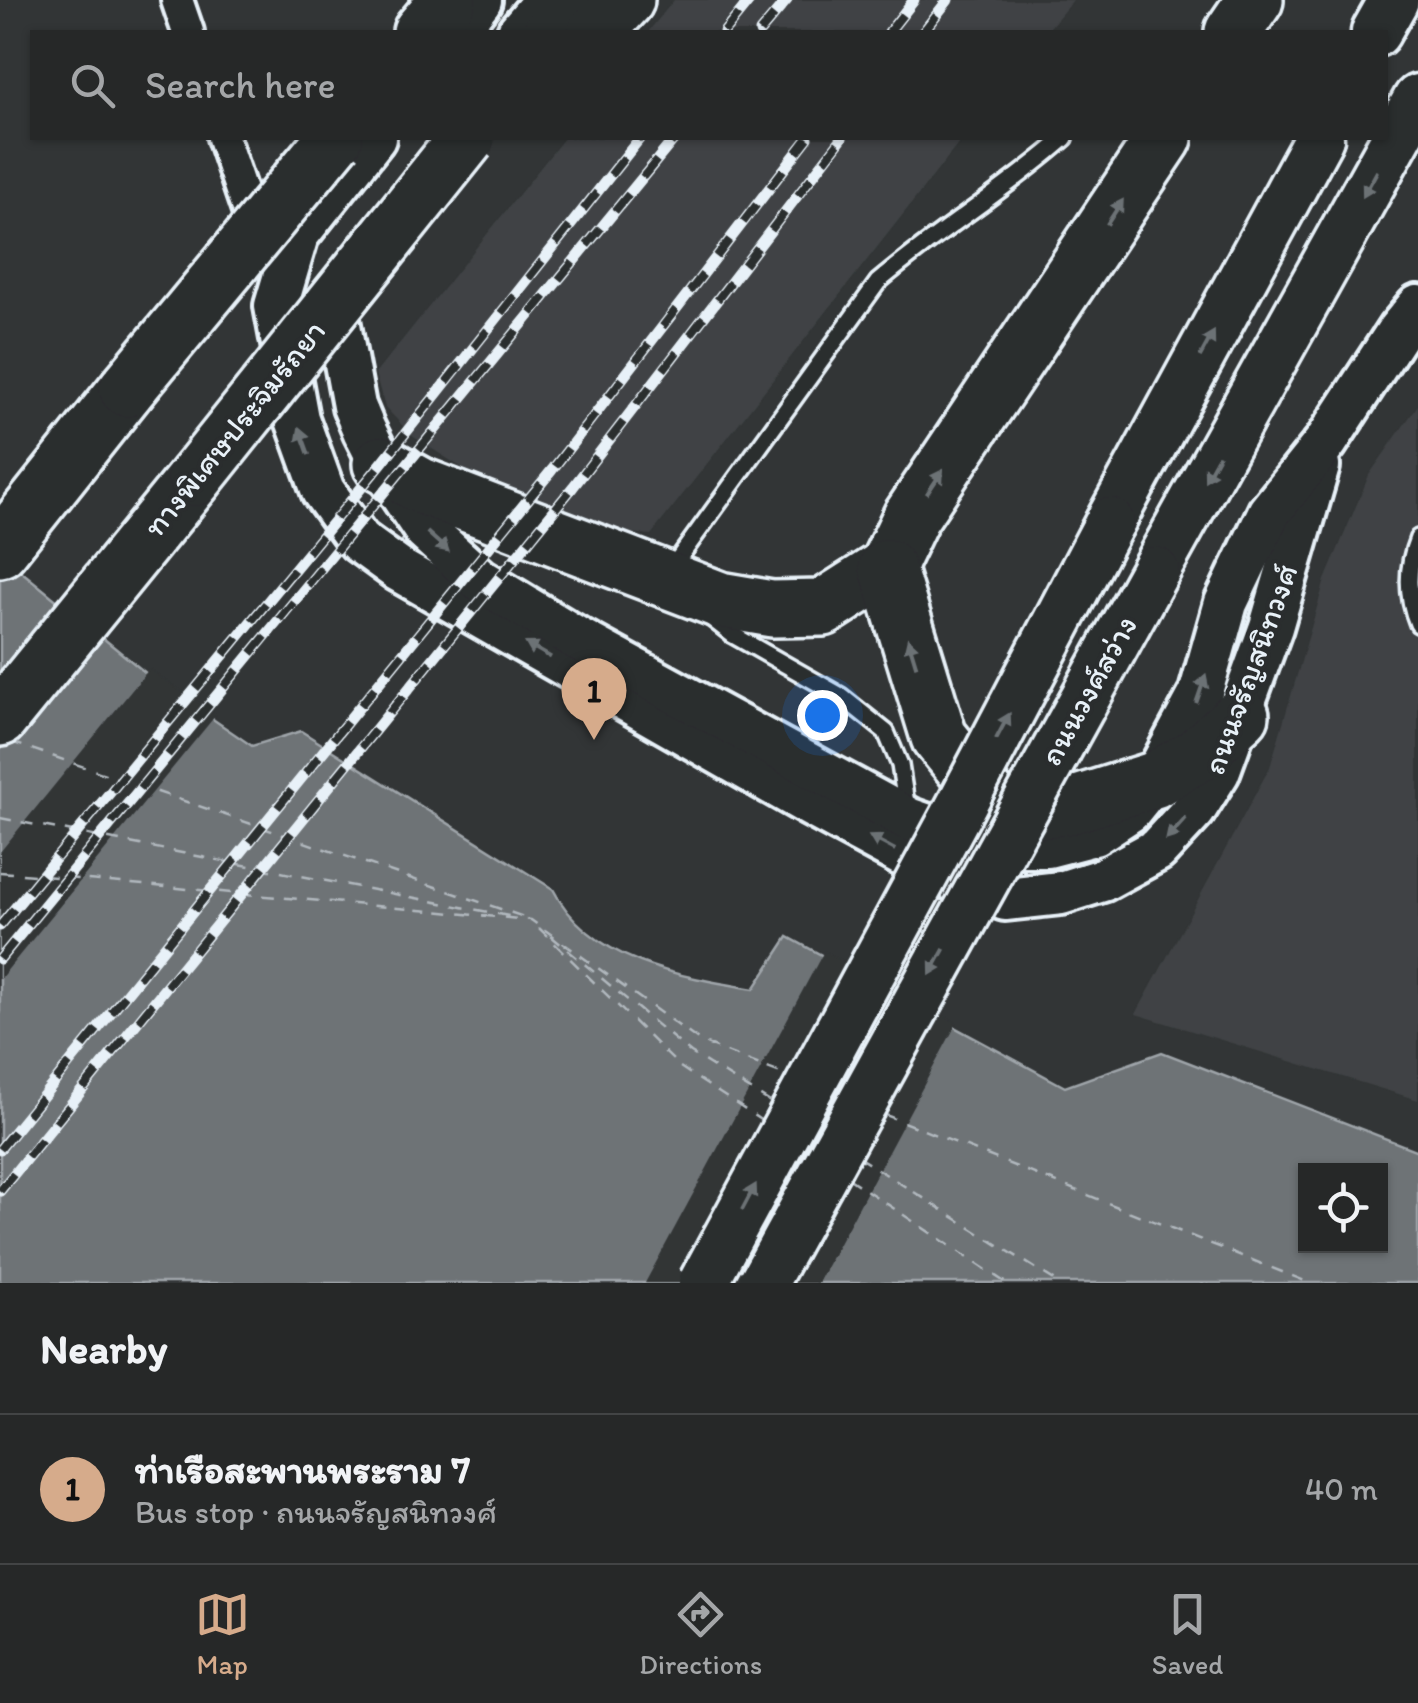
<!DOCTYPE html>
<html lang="en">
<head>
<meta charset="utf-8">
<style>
	:root { --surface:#262828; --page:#2e3030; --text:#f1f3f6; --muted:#a4a6a8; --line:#424445; --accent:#d6ab8b }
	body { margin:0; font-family:Itim,"Playpen Sans Thai",sans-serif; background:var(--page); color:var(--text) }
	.controls { position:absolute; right:30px; bottom:30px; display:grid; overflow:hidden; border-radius:0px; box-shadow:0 2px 8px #0004 }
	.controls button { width:90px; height:90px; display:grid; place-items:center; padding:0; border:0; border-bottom:2px solid var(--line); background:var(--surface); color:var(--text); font:50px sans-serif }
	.you { position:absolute; left:822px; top:715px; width:35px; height:35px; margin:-25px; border:8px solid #fff; border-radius:50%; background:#1a73e8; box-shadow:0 0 0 15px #1a73e833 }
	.badge { display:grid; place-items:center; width:65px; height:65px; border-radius:50%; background:var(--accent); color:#111; font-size:32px; font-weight:700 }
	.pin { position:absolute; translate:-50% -82px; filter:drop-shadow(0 2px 5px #0008) }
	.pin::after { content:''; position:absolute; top:52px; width:35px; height:30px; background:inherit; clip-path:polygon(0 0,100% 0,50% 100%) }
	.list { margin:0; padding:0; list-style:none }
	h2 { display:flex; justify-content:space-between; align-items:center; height:130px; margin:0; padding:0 40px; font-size:42px }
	h2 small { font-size:32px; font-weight:400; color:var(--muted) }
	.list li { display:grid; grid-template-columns:65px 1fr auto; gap:30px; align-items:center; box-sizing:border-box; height:150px; padding:0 40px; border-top:2px solid var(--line) }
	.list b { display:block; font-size:38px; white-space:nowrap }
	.list p { margin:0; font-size:32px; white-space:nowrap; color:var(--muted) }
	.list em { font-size:32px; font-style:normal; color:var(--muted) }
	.icon { flex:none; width:55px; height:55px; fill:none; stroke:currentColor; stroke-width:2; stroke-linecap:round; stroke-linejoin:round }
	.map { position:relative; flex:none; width:1418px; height:1283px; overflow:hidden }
	.search { position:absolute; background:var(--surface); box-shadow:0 2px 8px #0004; left:30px; right:30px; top:30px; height:110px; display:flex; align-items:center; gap:25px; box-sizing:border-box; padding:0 35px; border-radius:0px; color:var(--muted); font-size:38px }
	.sheet { height:280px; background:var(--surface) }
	nav { display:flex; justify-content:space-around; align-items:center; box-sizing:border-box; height:140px; border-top:2px solid var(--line); background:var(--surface); font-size:28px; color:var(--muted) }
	nav a { display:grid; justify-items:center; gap:5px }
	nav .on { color:var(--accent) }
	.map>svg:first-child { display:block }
	.built { fill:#3f4244 }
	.water { fill:#6e7376; stroke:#9fa5aa; stroke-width:2.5; fill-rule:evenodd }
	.pier { fill:#323536 }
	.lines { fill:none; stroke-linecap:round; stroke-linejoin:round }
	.ferry { stroke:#b1b8be; stroke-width:2.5; stroke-dasharray:12 10; stroke-linecap:butt }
	.service-casing { stroke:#e8f1f8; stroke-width:22 }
	.minor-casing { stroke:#e8f1f8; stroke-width:38 }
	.secondary-casing { stroke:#e8f1f8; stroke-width:50 }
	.primary-casing { stroke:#e8f1f8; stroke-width:55 }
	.motorway-casing { stroke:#e8f1f8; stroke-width:62 }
	.service { stroke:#2a2d2e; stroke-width:15 }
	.minor { stroke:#2a2d2e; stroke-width:30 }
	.secondary { stroke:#2a2d2e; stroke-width:42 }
	.primary { stroke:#2a2d2e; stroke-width:48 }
	.motorway { stroke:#2a2d2e; stroke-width:55 }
	.rail-casing { stroke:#e8f1f8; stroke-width:11 }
	.rail { stroke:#2a2d2e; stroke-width:8; stroke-dasharray:22; stroke-linecap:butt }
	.primary-bridge-casing { stroke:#e8f1f8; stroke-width:55; stroke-linecap:butt }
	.motorway-bridge-casing { stroke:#e8f1f8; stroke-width:62; stroke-linecap:butt }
	.primary-bridge { stroke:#2a2d2e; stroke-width:48 }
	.motorway-bridge { stroke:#2a2d2e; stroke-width:55 }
	.oneway { fill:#6c7275 }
	.labels { text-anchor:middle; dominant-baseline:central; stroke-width:8; stroke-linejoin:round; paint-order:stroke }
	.street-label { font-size:32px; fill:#e8f1f8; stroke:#2a2d2e }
</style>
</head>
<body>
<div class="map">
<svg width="1418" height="1283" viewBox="0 0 1418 1283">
	<rect width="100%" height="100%" fill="#323536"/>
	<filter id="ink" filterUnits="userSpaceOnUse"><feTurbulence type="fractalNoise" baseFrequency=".01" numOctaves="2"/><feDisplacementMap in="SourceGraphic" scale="20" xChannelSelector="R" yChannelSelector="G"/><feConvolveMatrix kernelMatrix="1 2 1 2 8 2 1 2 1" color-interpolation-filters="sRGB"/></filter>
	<g filter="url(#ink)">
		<!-- built -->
		<g class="built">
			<polygon points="674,0 1073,0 1046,32 648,32"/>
			<polygon points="564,138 963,138 651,535 588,529 495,489 412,436 385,407 375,374"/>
			<polygon points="1418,405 1418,1100 1136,1014 1270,767 1325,580 1369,475"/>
		</g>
		<!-- water -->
		<path class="water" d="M0 554 147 674 252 746 301 731 553 889C590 962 681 977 754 989L788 937 1065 1087 1162 1052 1418 1151V1283H0ZM1306 1170H1380V1246H1306Z"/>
		<!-- pier -->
		<g class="pier">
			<polygon points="149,669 216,715 0,979 0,852"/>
			<polygon points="824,951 957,1023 818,1283 645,1283"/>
		</g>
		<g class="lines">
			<!-- ferry -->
			<g class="ferry">
				<polyline points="11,742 524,917"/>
				<polyline points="0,818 514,917"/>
				<polyline points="0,872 531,920 701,1042 788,1076"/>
				<polyline points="539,928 680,1067 762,1121"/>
				<polyline points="551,936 691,1053 775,1105"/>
				<polyline points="883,1114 1310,1283"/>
				<polyline points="858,1157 1059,1283"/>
				<polyline points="848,1178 1006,1283"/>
			</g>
			<!-- service casing -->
			<g class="service-casing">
				<g id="service">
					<path d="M1418 538C1406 568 1406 595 1418 624"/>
					<path d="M671 569 878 282C938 231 1006 190 1065 138"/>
					<polyline points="710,617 733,635 841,696 886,732 900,765 907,810"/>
				</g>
			</g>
			<!-- minor casing -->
			<g class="minor-casing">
				<g id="minor">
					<polyline points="177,0 188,32"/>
					<polyline points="223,138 257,238"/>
				</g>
			</g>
			<!-- secondary casing -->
			<g class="secondary-casing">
				<g id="secondary">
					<polyline points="455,32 480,0"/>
					<polyline points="519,32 546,0"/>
					<polyline points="374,138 297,235 276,306 297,419 323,491 359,541 399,570 811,805 933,871 1005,899 1061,893 1102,880 1157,850 1194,810 1218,772 1271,627 1318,466"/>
					<polyline points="342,286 336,309 354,406 364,430 381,464 426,531 480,580 576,638 908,819 986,846 1048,846 1094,834 1129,811 1154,780 1200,695 1226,603 1269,513 1326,442 1399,330 1418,307"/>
				</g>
			</g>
			<!-- primary casing -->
			<g class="primary-casing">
				<g id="primary">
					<polyline points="1376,32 1394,0"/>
					<polyline points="1110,522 1319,138"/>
					<polyline points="1155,571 1418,99"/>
				</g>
			</g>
			<!-- motorway casing -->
			<g class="motorway-casing">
				<g id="motorway">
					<polyline points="421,32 448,0"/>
					<polyline points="551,32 577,0"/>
					<polyline points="596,32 626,0"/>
					<polyline points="1233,32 1255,0"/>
					<polyline points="381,464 421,486 720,600 772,609 823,608 887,567 911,517 1164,138"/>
					<polyline points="0,549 127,389"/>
					<polyline points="887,567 939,737 995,806 1038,811 1071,806 1154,780 1197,755 1241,715"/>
					<polyline points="0,718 195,478"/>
				</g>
			</g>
			<!-- service -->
			<use href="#service" class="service"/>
			<!-- minor -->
			<use href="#minor" class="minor"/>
			<!-- secondary -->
			<use href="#secondary" class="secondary"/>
			<!-- primary -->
			<use href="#primary" class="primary"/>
			<!-- motorway -->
			<use href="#motorway" class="motorway"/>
			<!-- rail casing -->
			<g class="rail-casing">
				<g id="rail">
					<polyline points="724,32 750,0"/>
					<polyline points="760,32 787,0"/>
					<polyline points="889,32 914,0"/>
					<polyline points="923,32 948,0"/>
					<polyline points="0,926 381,464 640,138"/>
					<polyline points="0,959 675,138"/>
					<polyline points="0,1149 552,470 808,138"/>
					<polyline points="0,1191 573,487 842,138"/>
				</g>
			</g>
			<!-- rail -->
			<use href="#rail" class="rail"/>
			<!-- primary-bridge casing -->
			<g class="primary-bridge-casing">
				<g id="primary-bridge">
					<polyline points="703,1283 956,815 1110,522"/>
					<polyline points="763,1283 1155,571"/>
				</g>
			</g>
			<!-- motorway-bridge casing -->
			<g class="motorway-bridge-casing">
				<g id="motorway-bridge">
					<polyline points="127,389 335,138"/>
					<polyline points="195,478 467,138"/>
				</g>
			</g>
			<!-- primary-bridge -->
			<use href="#primary-bridge" class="primary-bridge"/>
			<!-- motorway-bridge -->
			<use href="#motorway-bridge" class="motorway-bridge"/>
		</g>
		<!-- one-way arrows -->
		<defs><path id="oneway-solid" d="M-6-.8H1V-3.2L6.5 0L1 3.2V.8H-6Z" transform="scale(2.5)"/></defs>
		<g class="oneway">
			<use href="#oneway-solid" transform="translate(1370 184) rotate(119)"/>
			<use href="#oneway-solid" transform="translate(1115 212) rotate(-57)"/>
			<use href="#oneway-solid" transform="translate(1207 344) rotate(-61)"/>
			<use href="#oneway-solid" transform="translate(304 441) rotate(-110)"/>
			<use href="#oneway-solid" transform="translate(1212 468) rotate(119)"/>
			<use href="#oneway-solid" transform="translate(935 482) rotate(-56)"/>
			<use href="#oneway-solid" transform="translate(438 542) rotate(42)"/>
			<use href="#oneway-solid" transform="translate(538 650) rotate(-150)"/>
			<use href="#oneway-solid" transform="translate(912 652) rotate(-107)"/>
			<use href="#oneway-solid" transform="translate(1201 689) rotate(-71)"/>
			<use href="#oneway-solid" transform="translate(1003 726) rotate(-62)"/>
			<use href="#oneway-solid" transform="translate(1176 829) rotate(132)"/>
			<use href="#oneway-solid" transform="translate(882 843) rotate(-152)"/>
			<use href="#oneway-solid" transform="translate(937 962) rotate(119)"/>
			<use href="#oneway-solid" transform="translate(749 1197) rotate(-62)"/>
		</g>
	</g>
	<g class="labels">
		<!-- street labels -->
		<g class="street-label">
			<text transform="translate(234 428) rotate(-51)">ทางพิเศษประจิมรัถยา</text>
			<text transform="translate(1250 669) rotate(-70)">ถนนจรัญสนิทวงศ์</text>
			<text transform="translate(1088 690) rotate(-61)">ถนนวงศ์สว่าง</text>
		</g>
	</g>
</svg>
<div class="controls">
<button><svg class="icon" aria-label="locate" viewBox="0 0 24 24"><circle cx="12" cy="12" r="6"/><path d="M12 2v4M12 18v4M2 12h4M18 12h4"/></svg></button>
</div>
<div class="you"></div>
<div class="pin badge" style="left:594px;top:740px">1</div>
<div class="search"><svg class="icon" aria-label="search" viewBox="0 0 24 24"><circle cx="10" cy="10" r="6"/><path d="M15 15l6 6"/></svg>Search here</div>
</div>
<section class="sheet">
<h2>Nearby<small></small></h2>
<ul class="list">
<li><span class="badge">1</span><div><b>ท่าเรือสะพานพระราม 7</b><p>Bus stop · ถนนจรัญสนิทวงศ์</p></div><em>40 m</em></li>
</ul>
</section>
<nav>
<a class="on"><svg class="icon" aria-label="map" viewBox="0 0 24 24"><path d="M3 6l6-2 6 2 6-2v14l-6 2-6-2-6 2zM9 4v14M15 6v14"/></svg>Map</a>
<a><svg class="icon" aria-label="directions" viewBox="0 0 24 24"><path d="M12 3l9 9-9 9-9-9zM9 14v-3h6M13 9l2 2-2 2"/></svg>Directions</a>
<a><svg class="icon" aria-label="saved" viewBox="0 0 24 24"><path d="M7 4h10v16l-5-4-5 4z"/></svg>Saved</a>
</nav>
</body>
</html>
